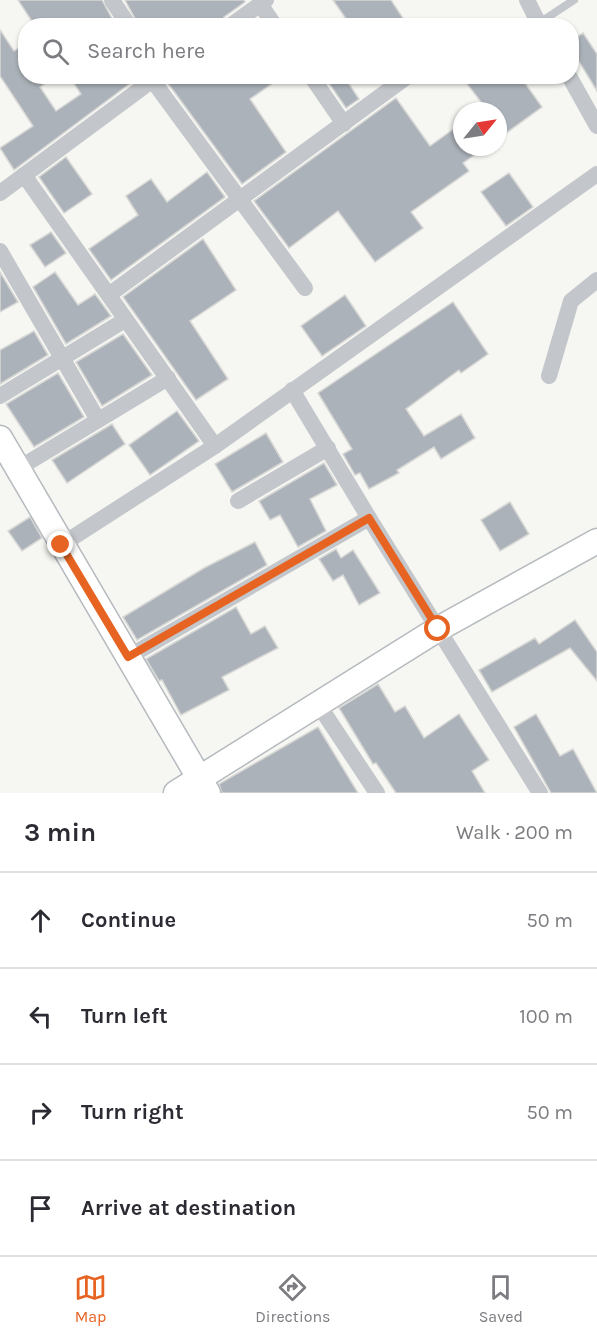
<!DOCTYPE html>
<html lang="en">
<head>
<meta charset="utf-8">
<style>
	:root { --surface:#fff; --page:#f2f2f3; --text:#2b2b33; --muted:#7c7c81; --line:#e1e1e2; --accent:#e76321 }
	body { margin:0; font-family:Karla,sans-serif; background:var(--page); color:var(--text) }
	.compass { position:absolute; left:453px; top:102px; width:54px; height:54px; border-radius:50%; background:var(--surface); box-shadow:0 2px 4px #0004; rotate:60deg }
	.stop { position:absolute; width:18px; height:18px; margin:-14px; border:4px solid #e76321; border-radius:50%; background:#fff }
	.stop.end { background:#e76321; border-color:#fff; box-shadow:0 2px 6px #0008 }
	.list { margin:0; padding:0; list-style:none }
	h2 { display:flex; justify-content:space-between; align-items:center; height:78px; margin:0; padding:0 24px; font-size:26px }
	h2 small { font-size:20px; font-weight:400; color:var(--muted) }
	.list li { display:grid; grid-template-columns:39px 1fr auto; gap:18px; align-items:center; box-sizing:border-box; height:96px; padding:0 24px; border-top:2px solid var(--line) }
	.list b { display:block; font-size:22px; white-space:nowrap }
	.list em { font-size:20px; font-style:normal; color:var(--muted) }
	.icon { flex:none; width:33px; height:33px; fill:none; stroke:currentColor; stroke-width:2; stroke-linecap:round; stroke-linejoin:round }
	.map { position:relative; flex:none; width:597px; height:793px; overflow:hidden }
	.search { position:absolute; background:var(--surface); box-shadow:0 2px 4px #0004; left:18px; right:18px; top:18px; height:66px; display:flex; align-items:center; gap:15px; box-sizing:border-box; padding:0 21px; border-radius:24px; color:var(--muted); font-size:22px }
	.sheet { height:462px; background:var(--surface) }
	nav { display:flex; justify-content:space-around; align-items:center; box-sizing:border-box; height:84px; border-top:2px solid var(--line); background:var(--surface); font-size:16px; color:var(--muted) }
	nav a { display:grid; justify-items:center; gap:3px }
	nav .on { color:var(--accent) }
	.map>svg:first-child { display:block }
	.building { fill:#abb2b9; stroke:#d7d7d5; stroke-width:1.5 }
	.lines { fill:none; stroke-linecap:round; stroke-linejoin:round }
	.secondary-casing { stroke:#b5babf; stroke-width:27 }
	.lane { stroke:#c3c6ca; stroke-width:8 }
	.street { stroke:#c3c6ca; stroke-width:16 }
	.secondary { stroke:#fff; stroke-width:24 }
	.route { stroke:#e76321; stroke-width:8 }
</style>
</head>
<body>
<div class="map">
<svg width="597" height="793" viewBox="0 0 597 793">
	<rect width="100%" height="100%" fill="#f6f6f2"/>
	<!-- building -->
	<g class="building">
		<polygon points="18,0 102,0 116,26 35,26"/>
		<polygon points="125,0 244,0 245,2 224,17 220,26 139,26"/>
		<polygon points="333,0 391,0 408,26 351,26"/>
		<polygon points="0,30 14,51 26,43 26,76 56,76 40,87 56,111 81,94 69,76 140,76 14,170 0,148 33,126 0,76"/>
		<polygon points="583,33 597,54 597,91 572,50 572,40"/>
		<polygon points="168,76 283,76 250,99 286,152 242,184 167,82"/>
		<polygon points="324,76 344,76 359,99 346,108"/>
		<polygon points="461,76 520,76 542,107 498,139 498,111 488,111"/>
		<polygon points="396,98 430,146 462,123 462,147 486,147 463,163 469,171 411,212 423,228 375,262 338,211 289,248 254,201"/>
		<polygon points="66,157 92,194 64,213 39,177"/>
		<polygon points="207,172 225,197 111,280 89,249 138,215 126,196 151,179 167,202"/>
		<polygon points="509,173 533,207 506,226 481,192"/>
		<polygon points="51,232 66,253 45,267 30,245"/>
		<polygon points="203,239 236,290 190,321 228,379 196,400 123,297"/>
		<polygon points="0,272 18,302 0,312"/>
		<polygon points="55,272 78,305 95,294 111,316 66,344 33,287"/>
		<polygon points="345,295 366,326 322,356 301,326"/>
		<polygon points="453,302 488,354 461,373 459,370 406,409 424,436 461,414 475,438 441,459 434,447 397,470 399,473 369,489 360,473 355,475 343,454 352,449 318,393"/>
		<polygon points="34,331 48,355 0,384 0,350"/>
		<polygon points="123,334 152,375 102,406 76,362"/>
		<polygon points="58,373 84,417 34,447 6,404"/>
		<polygon points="177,411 199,441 150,475 129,445"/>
		<polygon points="112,424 125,444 67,483 52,460"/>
		<polygon points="266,433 283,462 232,492 215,464"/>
		<polygon points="324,463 337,485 310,499 326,531 298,547 280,515 270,520 259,501"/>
		<polygon points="510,502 529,534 500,551 481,520"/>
		<polygon points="30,517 42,538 22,551 8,531"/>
		<polygon points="255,542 267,565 137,640 123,617 204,568"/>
		<polygon points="336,549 341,558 353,550 380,593 359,605 343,575 333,581 319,559"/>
		<polygon points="236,607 251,634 265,626 278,648 222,677 229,690 181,715 162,680 159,681 146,659"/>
		<polygon points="575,620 597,652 597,681 570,648 492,692 479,670 535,638 539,644"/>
		<polygon points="378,684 395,712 405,706 424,738 459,714 489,760 472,771 485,793 396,793 376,763 373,764 339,708"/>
		<polygon points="536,714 560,756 573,749 597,793 551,793 514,727"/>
		<polygon points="318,727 358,793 222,793 219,784"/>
	</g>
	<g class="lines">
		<!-- secondary casing -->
		<g class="secondary-casing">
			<g id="secondary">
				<polyline points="0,438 208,793"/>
				<polyline points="176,793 438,629 597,541"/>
			</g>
		</g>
		<!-- lane -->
		<polyline class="lane" points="539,23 574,0"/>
		<!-- street -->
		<g class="street">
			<polyline points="112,0 129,26"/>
			<polyline points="527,0 540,26"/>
			<polyline points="260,4 275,26"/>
			<polyline points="230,26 266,0"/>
			<polyline points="311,76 344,124"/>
			<polyline points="569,76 597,126"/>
			<polyline points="153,81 305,288"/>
			<polyline points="24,175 215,446"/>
			<polyline points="0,193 158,76"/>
			<polyline points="0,251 98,420"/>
			<polyline points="110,294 408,76"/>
			<polyline points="549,376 571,301 597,280"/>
			<polyline points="292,390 369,518 540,793"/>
			<polyline points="0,396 125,320"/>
			<polyline points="19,468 168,378"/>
			<polyline points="238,501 328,448"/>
			<polyline points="61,545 215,446 597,174"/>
			<polyline points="128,657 369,518"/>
			<polyline points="318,704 377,793"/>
		</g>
		<!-- secondary -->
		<use href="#secondary" class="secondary"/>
	</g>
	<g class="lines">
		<!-- route -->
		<polyline class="route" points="61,545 128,657 369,518 438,629"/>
	</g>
</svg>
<svg class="compass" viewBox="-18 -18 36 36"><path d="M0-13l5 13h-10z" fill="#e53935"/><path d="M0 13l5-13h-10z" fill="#7c7c81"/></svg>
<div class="stop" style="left:438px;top:629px"></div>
<div class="stop end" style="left:61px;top:545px"></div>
<div class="search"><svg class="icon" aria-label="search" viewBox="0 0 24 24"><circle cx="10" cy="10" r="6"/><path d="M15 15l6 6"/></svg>Search here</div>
</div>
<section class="sheet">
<h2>3 min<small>Walk · 200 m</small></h2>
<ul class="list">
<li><svg class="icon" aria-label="ahead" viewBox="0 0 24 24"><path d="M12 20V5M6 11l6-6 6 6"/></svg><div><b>Continue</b></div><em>50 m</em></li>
<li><svg class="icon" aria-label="left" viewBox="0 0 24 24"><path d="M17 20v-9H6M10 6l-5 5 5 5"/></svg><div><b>Turn left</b></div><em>100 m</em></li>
<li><svg class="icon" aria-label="right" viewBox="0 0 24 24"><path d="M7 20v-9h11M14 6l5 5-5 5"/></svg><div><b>Turn right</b></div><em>50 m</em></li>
<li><svg class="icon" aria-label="arrive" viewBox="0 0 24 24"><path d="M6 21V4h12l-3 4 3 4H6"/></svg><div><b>Arrive at destination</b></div></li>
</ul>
</section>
<nav>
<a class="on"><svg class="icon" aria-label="map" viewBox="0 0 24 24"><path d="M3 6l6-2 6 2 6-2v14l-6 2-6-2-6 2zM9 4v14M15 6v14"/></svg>Map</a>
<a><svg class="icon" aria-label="directions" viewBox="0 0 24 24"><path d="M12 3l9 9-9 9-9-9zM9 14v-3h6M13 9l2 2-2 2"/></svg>Directions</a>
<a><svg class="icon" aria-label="saved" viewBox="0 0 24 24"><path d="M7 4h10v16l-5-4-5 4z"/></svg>Saved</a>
</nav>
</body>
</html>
